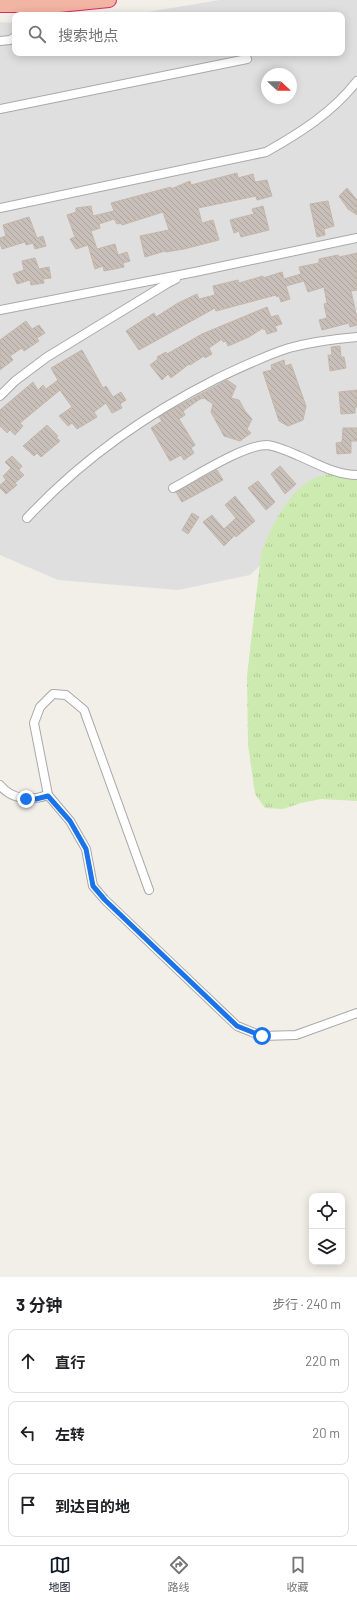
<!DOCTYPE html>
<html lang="zh">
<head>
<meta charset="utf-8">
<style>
	:root { --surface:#fff; --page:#f2f2f2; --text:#202124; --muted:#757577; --line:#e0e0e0; --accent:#111827 }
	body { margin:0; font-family:Barlow,"Noto Sans SC",sans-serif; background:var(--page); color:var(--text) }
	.controls { position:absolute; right:12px; bottom:12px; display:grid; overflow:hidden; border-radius:8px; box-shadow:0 2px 10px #0003 }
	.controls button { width:36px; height:36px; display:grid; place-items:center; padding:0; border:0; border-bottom:1px solid var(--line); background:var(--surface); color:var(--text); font:20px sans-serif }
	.compass { position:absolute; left:261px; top:68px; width:36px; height:36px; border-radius:50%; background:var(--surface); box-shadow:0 2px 10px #0003; rotate:112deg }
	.stop { position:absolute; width:12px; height:12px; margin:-9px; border:3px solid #1a73e8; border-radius:50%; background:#fff }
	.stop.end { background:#1a73e8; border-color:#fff; box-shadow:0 1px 4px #0008 }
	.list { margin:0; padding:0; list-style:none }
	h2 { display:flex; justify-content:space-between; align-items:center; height:52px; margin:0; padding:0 16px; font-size:17px }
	h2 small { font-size:13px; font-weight:400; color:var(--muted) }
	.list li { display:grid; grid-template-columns:26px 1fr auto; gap:12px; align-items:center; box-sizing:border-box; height:64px; margin:0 8px 8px; padding:0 8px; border:1px solid var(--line); border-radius:8px }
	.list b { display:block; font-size:15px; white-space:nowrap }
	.list em { font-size:13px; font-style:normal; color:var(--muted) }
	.icon { flex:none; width:22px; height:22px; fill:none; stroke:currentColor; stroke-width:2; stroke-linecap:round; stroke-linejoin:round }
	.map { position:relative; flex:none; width:357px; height:1277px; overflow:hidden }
	.search { position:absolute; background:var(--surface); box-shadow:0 2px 10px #0003; left:12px; right:12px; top:12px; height:44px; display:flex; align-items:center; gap:10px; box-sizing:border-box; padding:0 14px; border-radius:8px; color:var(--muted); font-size:15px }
	.sheet { height:268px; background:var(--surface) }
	nav { display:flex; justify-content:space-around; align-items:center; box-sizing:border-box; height:56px; border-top:1px solid var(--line); background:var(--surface); font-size:11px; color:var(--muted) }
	nav a { display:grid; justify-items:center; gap:2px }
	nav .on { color:var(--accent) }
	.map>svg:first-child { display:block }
	.residential { fill:#e0dfdf; fill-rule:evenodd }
	.grass { fill:url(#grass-tufts) }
	.building { fill:url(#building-back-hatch); stroke:#c4b6ab }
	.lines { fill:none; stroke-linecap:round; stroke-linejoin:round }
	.minor-casing { stroke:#a9a9a9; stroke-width:10 }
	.trunk-casing { stroke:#dc2a67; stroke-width:16 }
	.minor { stroke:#fff; stroke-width:8 }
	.trunk { stroke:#f2b4a3; stroke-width:14 }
	.route { stroke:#1a73e8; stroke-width:5 }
</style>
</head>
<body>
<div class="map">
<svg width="357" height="1277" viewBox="0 0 357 1277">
	<defs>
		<pattern id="grass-tufts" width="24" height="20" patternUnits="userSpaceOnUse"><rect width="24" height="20" fill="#cdebb0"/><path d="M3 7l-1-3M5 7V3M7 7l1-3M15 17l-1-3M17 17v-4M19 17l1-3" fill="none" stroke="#b0c997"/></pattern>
		<pattern id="building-back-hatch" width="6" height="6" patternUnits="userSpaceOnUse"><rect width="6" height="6" fill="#c7bfb8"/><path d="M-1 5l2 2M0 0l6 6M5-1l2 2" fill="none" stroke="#aba49e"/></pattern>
	</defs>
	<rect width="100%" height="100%" fill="#f2efe9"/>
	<!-- residential -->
	<path class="residential" d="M220 0H357V538L288 539 250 575 178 590 58 580 0 555V22L15 23V53H342V15H129ZM267 74H291V98H267Z"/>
	<!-- grass -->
	<path class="grass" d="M357 471V801L321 799 301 803 283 809 265 808 255 794 248 745 247 676 261 554C270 527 291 485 320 476 332 473 345 472 357 471Z"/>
	<!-- building -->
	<g class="building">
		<polygon points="237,173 238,178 253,174 255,182 267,180 272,196 257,200 256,196 198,208 202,223 213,220 219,240 184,249 166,252 165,251 145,257 140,236 169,230 163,212 122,225 121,223 117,224 114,219 99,224 100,228 91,231 97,249 115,244 118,255 127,252 130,261 123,263 124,267 104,271 103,266 95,269 88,245 76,249 70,239 75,237 67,215 76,212 76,208 91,206 93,216 114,211 111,203 171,187 171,189 190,181 191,185"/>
		<polygon points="347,188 357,200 357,215 348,209 339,196"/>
		<polygon points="328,201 334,226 324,229 325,235 317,237 310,204"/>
		<polygon points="263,206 269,230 241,237 239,231 234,233 230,220 254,214 252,209"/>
		<polygon points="29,217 37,238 43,236 46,246 35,249 33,243 26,245 25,242 2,249 0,243 0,238 6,236 3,225"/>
		<polygon points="357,253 357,290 351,291 357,318 357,325 350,327 349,323 322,330 319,320 327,318 324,304 327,303 324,287 308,292 304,281 286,286 290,299 281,302 279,296 277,297 276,295 216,311 215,308 139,350 126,331 154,313 156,317 178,303 197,294 199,299 215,295 213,286 238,280 239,283 263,276 263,278 282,272 284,279 301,274 299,267 319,263 319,259 338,255 339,257"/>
		<polygon points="35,258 39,269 49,267 51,278 43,279 44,283 31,285 30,280 17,284 13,274 24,270 22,261"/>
		<polygon points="267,307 271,317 278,315 282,324 275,326 277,331 267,334 265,329 264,330 263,328 249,337 228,346 226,341 223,342 222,339 209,348 212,354 205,358 204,356 190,365 189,364 171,378 168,374 162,380 150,365 158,359 157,357 166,352 167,354 202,334"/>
		<polygon points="26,321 32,329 39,325 45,333 37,338 39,341 24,351 22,348 10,356 13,360 0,370 0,340"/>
		<polygon points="340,346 341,357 344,357 346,368 330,371 328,355 332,355 331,347"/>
		<polygon points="82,350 103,388 106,386 113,397 121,392 126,400 120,404 122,408 112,413 106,403 94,412 97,417 77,429 72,423 68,426 59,416 72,407 60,390 20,423 23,426 15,435 10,430 7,433 0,426 0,410 33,382 38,390 43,385 46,389 58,380 51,368"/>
		<polygon points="284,360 285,366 291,364 306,406 303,420 288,426 279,421 263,372 272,370 271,365"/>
		<polygon points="227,380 236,386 231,398 239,400 245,411 252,419 247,429 251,433 240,441 224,436 211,412 213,404 204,398 200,399 183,411 185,415 179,419 195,445 191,448 194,453 184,460 181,455 170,461 151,428 162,421 159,417 167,412"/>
		<polygon points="357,390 357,407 355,408 355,413 341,414 339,392"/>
		<polygon points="47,425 58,436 56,437 60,441 41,457 37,453 34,456 23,446"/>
		<polygon points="343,428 357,428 357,441 351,441 351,453 337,454 336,443 342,442"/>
		<polygon points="12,456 22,466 19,470 24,475 15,483 17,485 6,494 0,488 0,485 6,480 3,476 11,468 5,462"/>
		<polygon points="280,466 296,484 285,494 271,474"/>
		<polygon points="217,470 223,480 182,502 176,492"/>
		<polygon points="258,481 275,502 266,510 248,488"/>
		<polygon points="235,496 255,521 236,537 235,535 224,546 203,522 212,515 224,529 236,518 225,505"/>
		<polygon points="192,513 199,517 188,534 182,530"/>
	</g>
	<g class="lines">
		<!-- minor casing -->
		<g class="minor-casing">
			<g id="minor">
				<polyline points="0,41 10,40 15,37"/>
				<polyline points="0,109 247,59"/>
				<path d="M0 208 266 152C300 133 333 112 357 81"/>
				<polyline points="0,310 195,272 357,238"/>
				<polyline points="0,396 15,381 47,357 168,283 176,279"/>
				<path d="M173 488C196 476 243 445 267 445 277 446 290 452 299 456 318 464 336 475 357 475"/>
				<path d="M27 518C82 459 145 415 216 379 239 368 264 356 289 348 311 342 334 339 357 337"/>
				<path d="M0 785C12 800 31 801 48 795"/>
				<polyline points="149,890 84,710 66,695 53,694 40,707 34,723 48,795 70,821 86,849 93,886 105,900 237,1026 262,1036 296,1035 357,1013"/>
			</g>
		</g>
		<!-- trunk casing -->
		<g class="trunk-casing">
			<polyline id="trunk" points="0,5 59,5 109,0"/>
		</g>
		<!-- minor -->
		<use href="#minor" class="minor"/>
		<!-- trunk -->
		<use href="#trunk" class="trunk"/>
	</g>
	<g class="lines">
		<!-- route -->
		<polyline class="route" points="26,799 36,799 48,796 70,821 86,849 93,886 105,900 237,1026 262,1036"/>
	</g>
</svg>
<div class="controls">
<button><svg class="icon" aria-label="locate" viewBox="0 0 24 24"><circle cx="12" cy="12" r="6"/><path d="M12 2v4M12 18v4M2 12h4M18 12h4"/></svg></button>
<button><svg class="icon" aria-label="layers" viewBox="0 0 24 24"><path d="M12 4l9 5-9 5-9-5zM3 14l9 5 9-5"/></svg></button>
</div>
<svg class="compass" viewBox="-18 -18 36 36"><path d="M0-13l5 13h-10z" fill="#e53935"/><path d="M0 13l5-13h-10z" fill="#757577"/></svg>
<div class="stop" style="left:262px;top:1036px"></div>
<div class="stop end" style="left:26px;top:799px"></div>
<div class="search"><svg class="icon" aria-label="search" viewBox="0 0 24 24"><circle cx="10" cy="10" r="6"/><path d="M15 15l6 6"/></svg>搜索地点</div>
</div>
<section class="sheet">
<h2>3 分钟<small>步行 · 240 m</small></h2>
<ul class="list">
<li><svg class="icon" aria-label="ahead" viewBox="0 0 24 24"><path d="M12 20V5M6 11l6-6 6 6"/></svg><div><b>直行</b></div><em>220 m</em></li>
<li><svg class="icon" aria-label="left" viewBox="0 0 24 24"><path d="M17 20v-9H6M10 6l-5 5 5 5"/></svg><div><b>左转</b></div><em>20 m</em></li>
<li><svg class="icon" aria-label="arrive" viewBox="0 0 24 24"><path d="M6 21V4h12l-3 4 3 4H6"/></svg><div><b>到达目的地</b></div></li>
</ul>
</section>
<nav>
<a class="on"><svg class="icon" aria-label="map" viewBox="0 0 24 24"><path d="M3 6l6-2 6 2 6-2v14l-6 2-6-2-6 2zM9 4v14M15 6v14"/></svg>地图</a>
<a><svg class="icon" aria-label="directions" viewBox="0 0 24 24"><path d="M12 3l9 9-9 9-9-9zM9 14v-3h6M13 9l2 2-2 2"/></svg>路线</a>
<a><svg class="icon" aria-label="saved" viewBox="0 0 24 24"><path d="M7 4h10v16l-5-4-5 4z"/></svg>收藏</a>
</nav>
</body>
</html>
